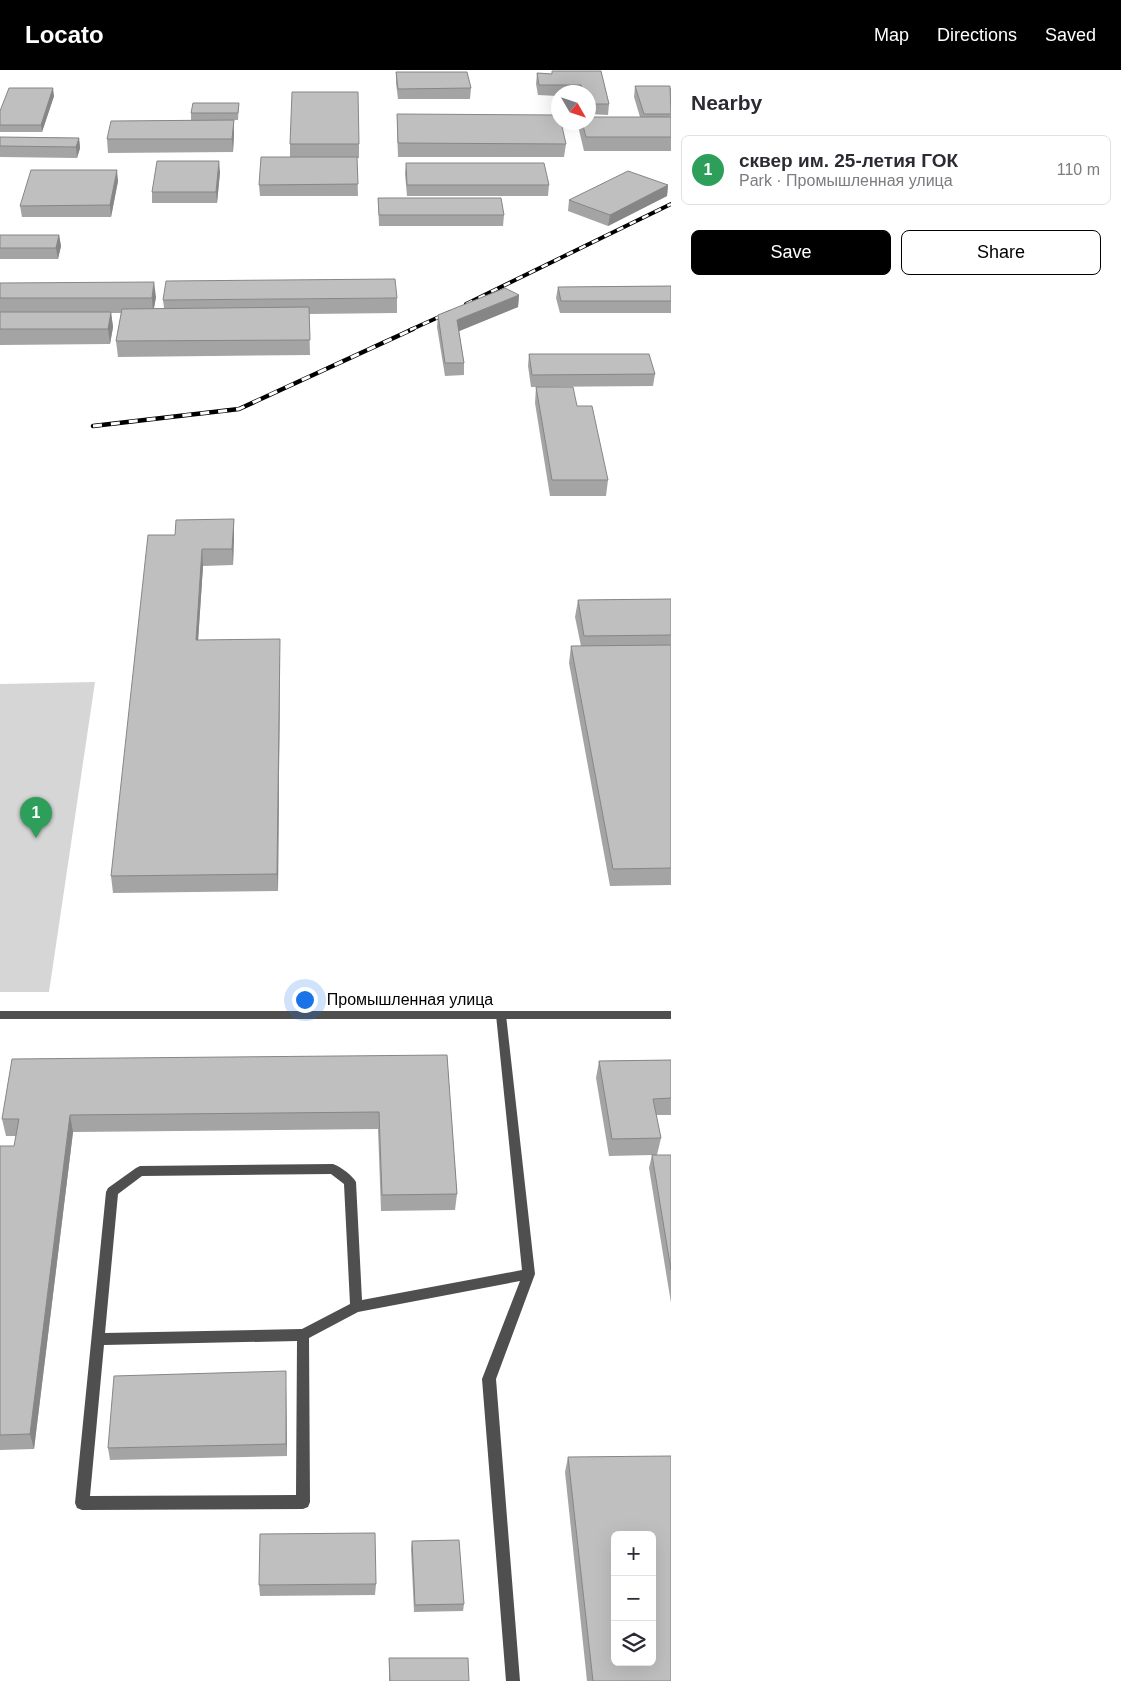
<!DOCTYPE html>
<html lang="en">
<head>
<meta charset="utf-8">
<style>
	:root { --surface:#fff; --page:#f2f2f3; --text:#2b2b33; --muted:#7c7c81; --line:#e1e1e2; --accent:#000 }
	body { margin:0; font-family:Helvetica,sans-serif; background:var(--page); color:var(--text) }
	.controls { position:absolute; right:15px; bottom:15px; display:grid; overflow:hidden; border-radius:8px; box-shadow:0 5px 20px #0002 }
	.controls button { width:45px; height:45px; display:grid; place-items:center; padding:0; border:0; border-bottom:1px solid var(--line); background:var(--surface); color:var(--text); font:25px sans-serif }
	.compass { position:absolute; left:551px; top:15px; width:45px; height:45px; border-radius:50%; background:var(--surface); box-shadow:0 5px 20px #0002; rotate:129deg }
	.you { position:absolute; left:304px; top:929px; width:18px; height:18px; margin:-12px; border:4px solid #fff; border-radius:50%; background:#1a73e8; box-shadow:0 0 0 8px #1a73e833 }
	.badge { display:grid; place-items:center; width:32px; height:32px; border-radius:50%; background:var(--accent); color:#fff; font-size:16px; font-weight:700 }
	.pin { position:absolute; translate:-50% -41px; filter:drop-shadow(0 1px 2px #0008) }
	.pin::after { content:''; position:absolute; top:26px; width:18px; height:15px; background:inherit; clip-path:polygon(0 0,100% 0,50% 100%) }
	.list { margin:0; padding:0; list-style:none }
	h2 { display:flex; justify-content:space-between; align-items:center; height:65px; margin:0; padding:0 20px; font-size:21px }
	h2 small { font-size:16px; font-weight:400; color:var(--muted) }
	.list li { display:grid; grid-template-columns:32px 1fr auto; gap:15px; align-items:center; box-sizing:border-box; height:70px; margin:0 10px 10px; padding:0 10px; border:1px solid var(--line); border-radius:8px }
	.list b { display:block; font-size:19px; white-space:nowrap }
	.list p { margin:0; font-size:16px; white-space:nowrap; color:var(--muted) }
	.list em { font-size:16px; font-style:normal; color:var(--muted) }
	.actions { display:flex; gap:10px; padding:15px 20px }
	.actions a { flex:1; padding:11px 0; border:1px solid var(--accent); border-radius:8px; text-align:center; font-size:18px; color:var(--accent) }
	.actions .main { background:var(--accent); color:#fff }
	.icon { flex:none; width:28px; height:28px; fill:none; stroke:currentColor; stroke-width:2; stroke-linecap:round; stroke-linejoin:round }
	.map { position:relative; flex:none; width:671px; height:1611px; overflow:hidden }
	header { display:flex; align-items:center; gap:30px; box-sizing:border-box; height:70px; padding:0 25px; background:var(--accent); color:#fff }
	header strong { font-size:24px }
	nav { display:flex; gap:28px; margin-inline-start:auto; font-size:18px }
	main { display:flex }
	aside { flex:1; background:var(--surface) }
	.map>svg:first-child { display:block }
	.green { fill:#d6d6d6 }
	.lines { fill:none; stroke-linecap:round; stroke-linejoin:round }
	.lane { fill:#4f4f4f; fill-rule:evenodd }
	.street { fill:#4f4f4f; fill-rule:evenodd }
	.rail-far1-casing { stroke:#000; stroke-width:4 }
	.rail-casing { stroke:#000; stroke-width:4.5 }
	.rail-far1 { stroke:#fff; stroke-width:2.5; stroke-dasharray:7; stroke-linecap:butt }
	.rail { stroke:#fff; stroke-width:3; stroke-dasharray:9; stroke-linecap:butt }
	.wall { fill:#a4a4a4 }
	.shaded-wall { fill:#868686 }
	.building { fill:#bfbfbf; stroke:#868686; fill-rule:evenodd }
	.labels { text-anchor:middle; dominant-baseline:central; stroke-width:4; stroke-linejoin:round; paint-order:stroke }
	.street-label { font-size:16px; fill:#000; stroke:#fff }
</style>
</head>
<body>
<header>
<strong>Locato</strong>
<nav><a>Map</a><a>Directions</a><a>Saved</a></nav>
</header>
<main>
<div class="map">
<svg width="671" height="1611" viewBox="0 0 671 1611">
	<rect width="100%" height="100%" fill="#fff"/>
	<!-- green -->
	<polygon class="green" points="95,612 49,922 0,922 0,614"/>
	<g class="lines">
		<!-- lane -->
		<path class="lane" d="M501 941 505 942 506 945 535 1204 496 1309 520 1611H506L482 1309 520 1211 358 1242 309 1268 310 1432 308 1437 303 1439 82 1440 77 1438 75 1433 106 1122 108 1118 136 1098 140 1096 333 1094C341 1097 352 1105 356 1112L362 1230 522 1200 496 945 497 942ZM331 1104 344 1114 350 1234 302 1259 105 1263 118 1124 142 1106ZM297 1271 296 1425 90 1426 104 1275Z"/>
		<!-- street -->
		<rect class="street" x="0" y="941" width="671" height="8"/>
		<!-- rail-far1 casing -->
		<g class="rail-far1-casing">
			<g id="rail-far1">
				<polyline points="466,234 671,134"/>
				<polyline points="410,260 450,242"/>
			</g>
		</g>
		<!-- rail casing -->
		<g class="rail-casing">
			<polyline id="rail" points="93,356 239,339 413,259"/>
		</g>
		<!-- rail-far1 -->
		<use href="#rail-far1" class="rail-far1"/>
		<!-- rail -->
		<use href="#rail" class="rail"/>
	</g>
	<!-- wall -->
	<g class="wall">
		<polygon points="552,1 601,1 609,34 608,45 588,44 588,22 558,22 558,26 538,25 536,14 537,3 552,4"/>
		<polygon points="396,2 471,18 470,29 398,29 396,13"/>
		<polygon points="635,16 671,18 671,81 584,81 579,60 580,52 588,52 640,47 634,27"/>
		<polygon points="54,26 42,62 0,62 0,41"/>
		<polygon points="239,33 238,50 234,50 234,64 233,82 108,83 107,69 191,50 191,43"/>
		<polygon points="397,44 566,74 564,87 398,87 397,58"/>
		<polygon points="0,67 79,68 80,78 77,88 0,87"/>
		<polygon points="290,74 359,74 359,88 357,88 358,126 260,126 259,115 290,87"/>
		<polygon points="406,93 549,115 548,126 407,126 405,104"/>
		<polygon points="220,102 217,133 152,133 152,122"/>
		<polygon points="118,111 111,147 22,147 20,136"/>
		<polygon points="668,115 667,126 608,156 568,141 569,130"/>
		<polygon points="378,128 504,145 503,156 379,156"/>
		<polygon points="0,165 59,165 61,176 58,189 0,189"/>
		<polygon points="0,213 156,227 154,238 164,238 163,230 397,228 397,243 309,244 310,285 118,287 116,271 121,243 111,243 113,257 110,274 0,275"/>
		<polygon points="671,216 671,243 560,243 556,228 558,217"/>
		<polygon points="519,225 518,237 459,261 464,293 464,305 445,306 437,257 438,245"/>
		<polygon points="529,284 655,304 653,316 531,317 528,296"/>
		<polygon points="536,317 608,410 606,426 550,426 535,333"/>
		<polygon points="234,449 234,466 233,495 203,496 198,570 280,586 278,821 113,823 111,806 175,465"/>
		<polygon points="671,529 671,815 610,816 569,593 571,576 581,576 575,547 578,530"/>
		<polygon points="447,985 457,1124 455,1140 381,1141 378,1059 73,1062 34,1379 0,1380 0,1076 14,1076 16,1066 6,1066 2,1049"/>
		<polygon points="671,990 671,1045 656,1045 661,1068 657,1085 671,1085 671,1233 649,1098 652,1085 609,1086 596,1008 599,991"/>
		<polygon points="286,1314 287,1386 110,1390 108,1378"/>
		<polygon points="568,1387 671,1611 587,1611 565,1402"/>
		<polygon points="412,1471 464,1534 463,1541 414,1542 411,1479"/>
		<polygon points="376,1514 375,1525 260,1526 259,1515"/>
		<polygon points="389,1588 469,1611 389,1611"/>
	</g>
	<!-- shaded-wall -->
	<g class="shaded-wall">
		<polygon points="53,18 54,26 42,62 41,55"/>
		<polygon points="234,50 234,64 233,82 232,69"/>
		<polygon points="79,68 80,78 77,88 76,77"/>
		<polygon points="219,91 220,102 217,133 216,122"/>
		<polygon points="117,100 118,111 111,147 110,135"/>
		<polygon points="668,115 667,126 608,156 610,145"/>
		<polygon points="59,165 61,176 58,189 56,178"/>
		<polygon points="154,212 156,227 153,243 152,228"/>
		<polygon points="519,225 518,237 457,262 457,250"/>
		<polygon points="111,242 113,257 110,274 108,259"/>
		<polygon points="234,449 234,466 233,495 232,479"/>
		<polygon points="202,479 203,496 197,587 196,570"/>
		<polygon points="280,569 280,586 278,821 277,804"/>
		<polygon points="70,1045 73,1062 34,1379 30,1364"/>
		<polygon points="286,1301 286,1314 287,1386 286,1374"/>
	</g>
	<!-- building -->
	<g class="building">
		<polygon points="552,1 601,1 609,34 588,34 588,22 583,22 581,15 539,15 537,3 552,4"/>
		<polygon points="396,2 467,2 471,18 398,19"/>
		<polygon points="635,16 670,16 671,44 644,44"/>
		<polygon points="9,18 53,18 41,55 0,55 0,41"/>
		<polygon points="292,22 358,22 359,74 290,74"/>
		<polygon points="193,33 239,33 238,43 191,43"/>
		<polygon points="397,44 558,45 558,52 561,52 566,74 398,73"/>
		<polygon points="588,47 671,47 671,67 586,67 582,52 588,52"/>
		<polygon points="234,50 232,69 107,69 111,51"/>
		<polygon points="0,67 79,68 76,77 0,76"/>
		<polygon points="261,87 357,87 358,114 259,115"/>
		<polygon points="157,91 219,91 216,122 152,122"/>
		<polygon points="406,93 544,93 549,115 407,115"/>
		<polygon points="31,100 117,100 110,135 20,136"/>
		<polygon points="628,101 668,115 610,145 569,130"/>
		<polygon points="378,128 501,128 504,145 379,145"/>
		<polygon points="0,165 59,165 56,178 0,178"/>
		<polygon points="395,209 397,228 163,230 166,211"/>
		<polygon points="154,212 152,228 0,228 0,213"/>
		<polygon points="671,216 671,231 561,231 558,217"/>
		<polygon points="505,218 519,225 457,250 464,293 445,293 438,245"/>
		<polygon points="309,237 310,270 116,271 122,239"/>
		<polygon points="0,242 111,242 108,259 0,259"/>
		<polygon points="529,284 649,284 655,304 532,305"/>
		<polygon points="536,317 573,317 577,336 592,336 608,410 552,410"/>
		<polygon points="234,449 232,479 202,479 196,570 280,569 277,804 111,806 148,465 175,465 176,450"/>
		<polygon points="671,529 671,565 584,566 578,530"/>
		<polygon points="671,575 671,798 613,799 571,576"/>
		<polygon points="447,985 457,1124 382,1125 379,1042 70,1045 30,1364 0,1365 0,1076 14,1076 19,1049 2,1049 12,989"/>
		<polygon points="671,990 671,1028 653,1029 661,1068 612,1069 599,991"/>
		<polygon points="652,1085 671,1085 671,1200"/>
		<polygon points="286,1301 286,1374 108,1378 114,1306"/>
		<path d="M671 1386V1611H593L568 1387ZM615 1465H652V1592H615Z"/>
		<polygon points="375,1463 376,1514 259,1515 260,1464"/>
		<polygon points="459,1470 464,1534 415,1535 412,1471"/>
		<polygon points="389,1588 468,1588 469,1611 390,1611"/>
	</g>
	<g class="labels">
		<!-- street labels -->
		<g class="street-label">
			<text x="410" y="929">Промышленная улица</text>
		</g>
	</g>
</svg>
<div class="controls">
<button>+</button>
<button>−</button>
<button><svg class="icon" aria-label="layers" viewBox="0 0 24 24"><path d="M12 4l9 5-9 5-9-5zM3 14l9 5 9-5"/></svg></button>
</div>
<svg class="compass" viewBox="-18 -18 36 36"><path d="M0-13l5 13h-10z" fill="#e53935"/><path d="M0 13l5-13h-10z" fill="#7c7c81"/></svg>
<div class="you"></div>
<div class="pin badge" style="left:36px;top:768px;background:#2e9e5b">1</div>
</div>
<aside>
<h2>Nearby<small></small></h2>
<ul class="list">
<li><span class="badge" style="background:#2e9e5b">1</span><div><b>сквер им. 25-летия ГОК</b><p>Park · Промышленная улица</p></div><em>110 m</em></li>
</ul>
<div class="actions"><a class="main">Save</a><a>Share</a></div>
</aside>
</main>
</body>
</html>
